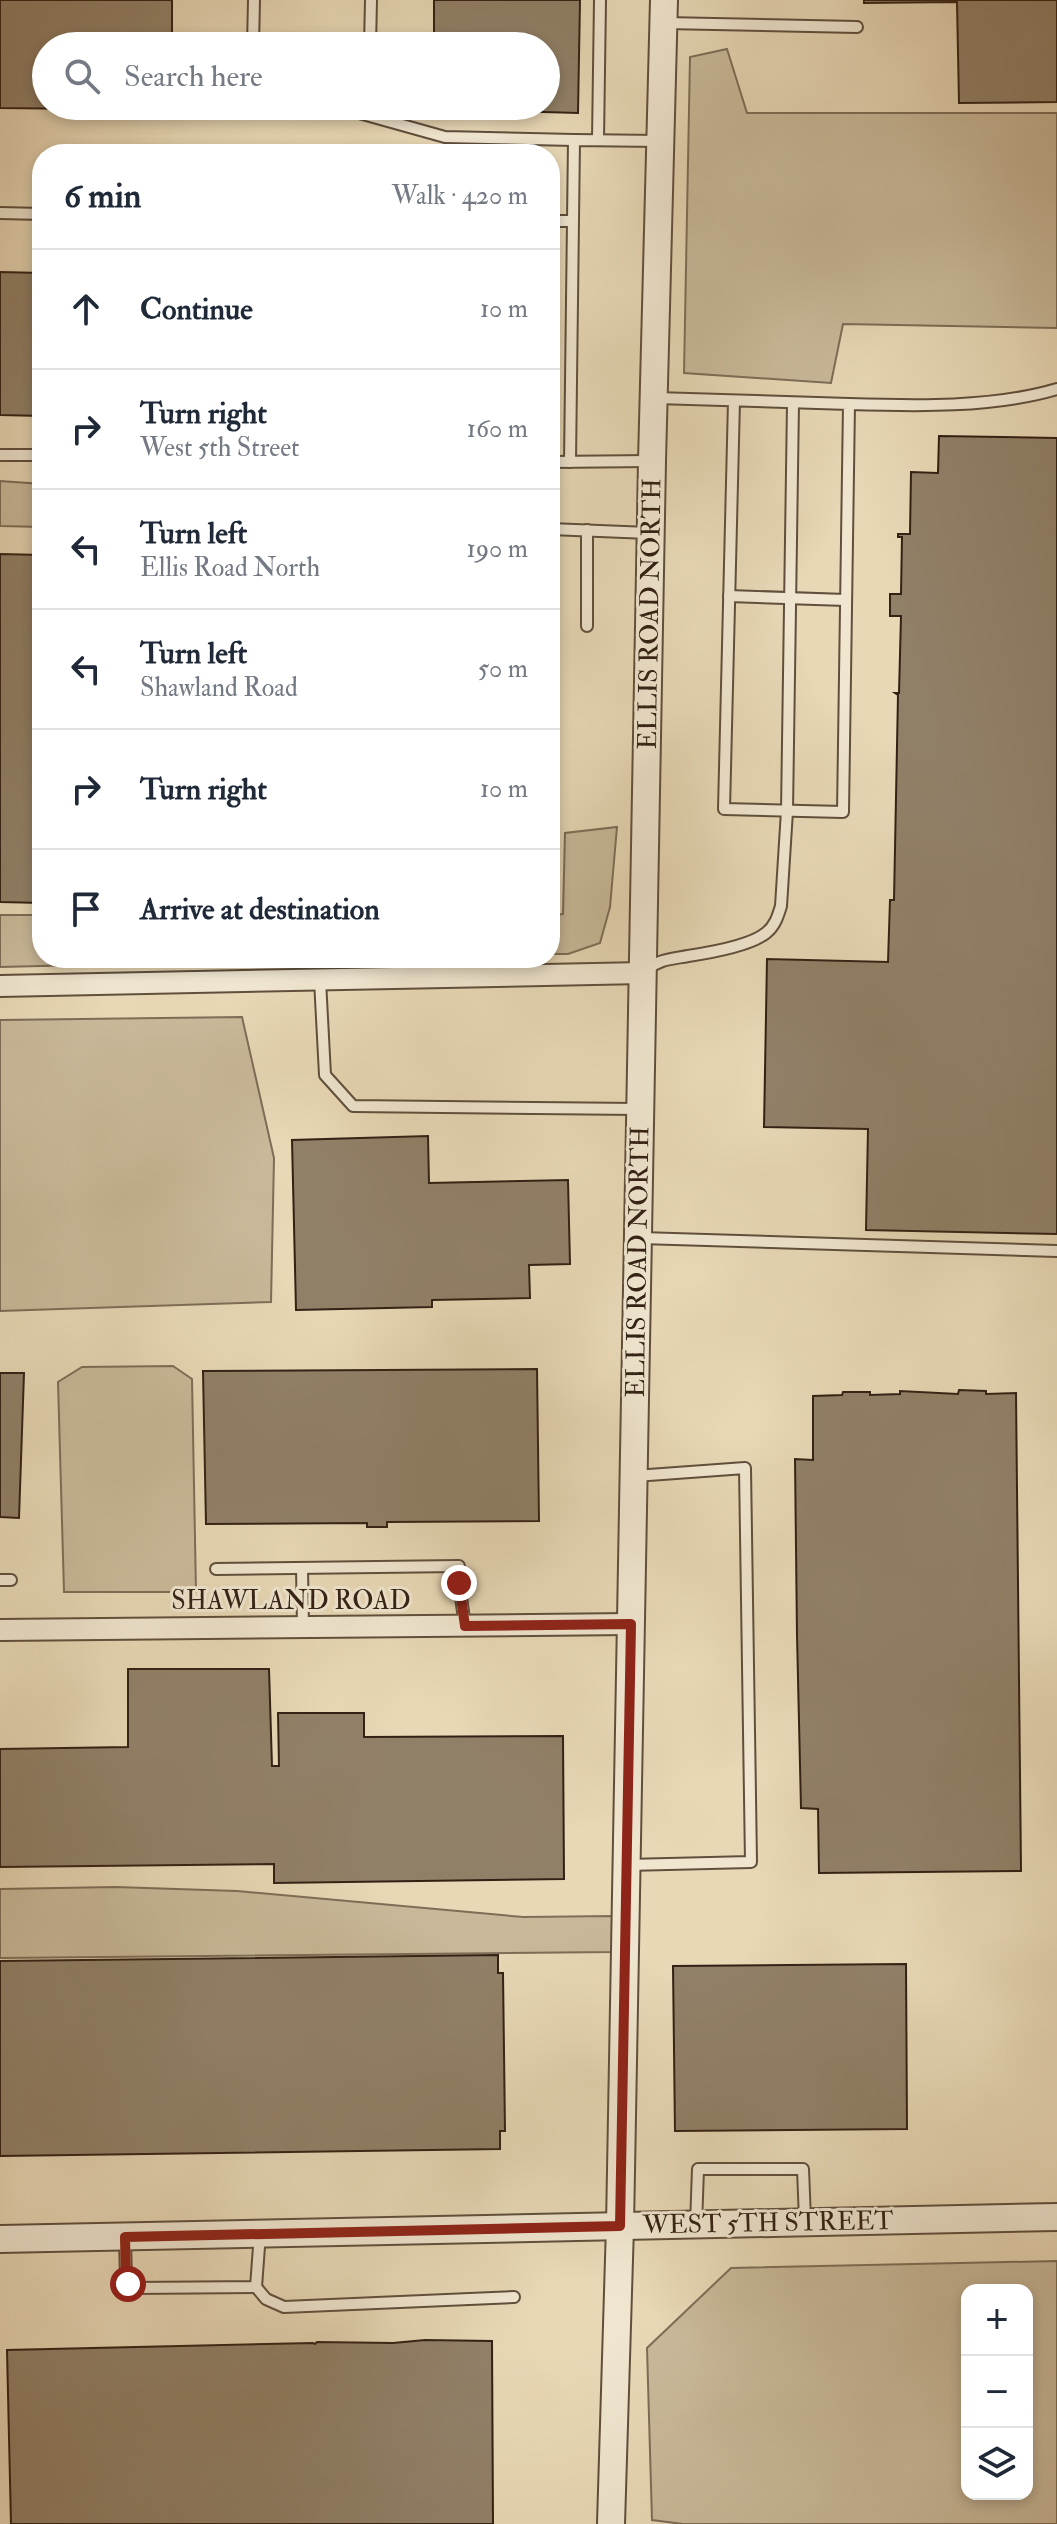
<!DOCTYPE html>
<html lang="en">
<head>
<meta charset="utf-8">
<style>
	:root { --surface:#fff; --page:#f2f2f3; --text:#1f2937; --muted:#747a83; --line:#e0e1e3 }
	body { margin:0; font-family:"IM FELL Double Pica",serif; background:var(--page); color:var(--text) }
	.controls { position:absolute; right:24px; bottom:24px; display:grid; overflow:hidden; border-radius:16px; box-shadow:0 4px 12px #0003 }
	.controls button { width:72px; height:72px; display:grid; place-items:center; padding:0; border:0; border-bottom:2px solid var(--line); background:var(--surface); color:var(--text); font:40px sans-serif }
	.stop { position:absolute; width:24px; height:24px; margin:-18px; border:6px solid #8f2418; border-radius:50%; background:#fff }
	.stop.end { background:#8f2418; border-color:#fff; box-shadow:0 2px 8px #0008 }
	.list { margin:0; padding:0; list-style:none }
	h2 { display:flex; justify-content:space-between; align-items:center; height:104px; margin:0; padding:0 32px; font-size:34px }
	h2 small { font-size:26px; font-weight:400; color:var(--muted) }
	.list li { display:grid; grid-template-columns:52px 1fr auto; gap:24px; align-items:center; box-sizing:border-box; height:120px; padding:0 32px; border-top:2px solid var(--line) }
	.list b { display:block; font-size:30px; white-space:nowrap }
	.list p { margin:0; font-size:26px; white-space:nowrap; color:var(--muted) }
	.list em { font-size:26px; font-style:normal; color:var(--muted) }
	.icon { flex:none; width:44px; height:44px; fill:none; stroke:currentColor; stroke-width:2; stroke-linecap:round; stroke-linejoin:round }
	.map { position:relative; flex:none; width:1057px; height:2524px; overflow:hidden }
	.search { position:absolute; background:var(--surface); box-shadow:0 4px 12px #0003; left:32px; top:32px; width:528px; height:88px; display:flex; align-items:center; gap:20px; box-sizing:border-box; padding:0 28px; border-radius:44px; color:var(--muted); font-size:30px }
	.panel { position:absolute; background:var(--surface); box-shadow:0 4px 12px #0003; left:32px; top:144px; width:528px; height:824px; border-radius:32px }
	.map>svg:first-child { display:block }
	.green { fill:#c9b99a; stroke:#7e6d57; stroke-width:2; fill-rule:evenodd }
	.building { fill:#918068; stroke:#322114; stroke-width:2 }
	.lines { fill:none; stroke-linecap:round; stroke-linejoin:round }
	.service-casing { stroke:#604f3c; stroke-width:14 }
	.minor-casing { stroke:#604f3c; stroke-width:24 }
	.tertiary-casing { stroke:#604f3c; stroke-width:30 }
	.service { stroke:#f0e6d0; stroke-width:10 }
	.minor { stroke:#f0e6d0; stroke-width:20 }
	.tertiary { stroke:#f0e6d0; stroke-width:26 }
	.route { stroke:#8f2418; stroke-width:10 }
	.labels { text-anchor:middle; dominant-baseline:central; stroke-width:6; stroke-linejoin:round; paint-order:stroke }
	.street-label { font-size:26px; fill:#322114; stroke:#f0e6d0 }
</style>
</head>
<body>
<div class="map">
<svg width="1057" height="2524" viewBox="0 0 1057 2524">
	<rect width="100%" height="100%" fill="#e8d8b6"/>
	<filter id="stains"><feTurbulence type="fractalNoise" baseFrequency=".0025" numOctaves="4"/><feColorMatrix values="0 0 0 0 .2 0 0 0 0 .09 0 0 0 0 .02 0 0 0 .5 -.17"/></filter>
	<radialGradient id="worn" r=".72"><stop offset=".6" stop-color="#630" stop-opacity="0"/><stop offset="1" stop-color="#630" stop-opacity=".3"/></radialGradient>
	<!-- green -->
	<g class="green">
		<polygon points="727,49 747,113 1057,113 1057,328 843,324 831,383 684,373 690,57"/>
		<polygon points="0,481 42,484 42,527 0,526"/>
		<polygon points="617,827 610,907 600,943 568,954 550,954 550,915 563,914 565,833"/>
		<polygon points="0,915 42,915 42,958 376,958 0,967"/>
		<polygon points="242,1017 274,1158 271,1302 0,1311 0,1020"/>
		<polygon points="173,1366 192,1379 196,1592 64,1592 58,1382 82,1367"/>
		<polygon points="116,1887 237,1891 523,1917 613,1916 613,1952 0,1958 0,1889"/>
		<path d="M1057 2261V2524H683L652 2520 647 2348 731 2268ZM967 2290H1027V2494H967Z"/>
	</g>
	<!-- building -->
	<g class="building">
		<polygon points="0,0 172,0 172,46 46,46 46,106 171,106 171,110 0,108"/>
		<polygon points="434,0 580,0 578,113 433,109 433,106 546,106 546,46 434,46"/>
		<polygon points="864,0 1057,0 1057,102 959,103 957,2 864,3"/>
		<polygon points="0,272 42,273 42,416 0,415"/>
		<polygon points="550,282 553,282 550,426"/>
		<polygon points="939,436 1057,438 1057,1234 866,1230 868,1129 764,1127 767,959 888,962 890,900 894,900 898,695 895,693 899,693 901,616 890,616 890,594 901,594 902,537 898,537 898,534 910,534 911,472 938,473"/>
		<polygon points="0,554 42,555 42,903 0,902"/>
		<polygon points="428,1136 429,1183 568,1180 570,1264 529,1265 530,1298 432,1300 432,1307 296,1310 292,1140"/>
		<polygon points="537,1369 539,1521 387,1522 387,1527 367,1527 367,1523 206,1524 203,1371"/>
		<polygon points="0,1373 24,1373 19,1518 0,1517"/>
		<polygon points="959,1390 986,1391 986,1394 1016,1393 1021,1871 819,1873 818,1809 801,1808 797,1635 795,1459 813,1460 813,1396 842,1395 843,1392 870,1392 870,1395 900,1394 900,1391 958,1394"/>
		<polygon points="128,1669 269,1669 272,1766 279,1766 278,1713 364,1713 364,1737 563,1736 564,1879 274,1883 274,1864 0,1867 0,1749 128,1747"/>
		<polygon points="498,1955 498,1973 503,1973 505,2131 500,2131 500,2149 0,2156 0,1961"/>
		<polygon points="906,1964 907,2129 675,2131 673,1966"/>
		<polygon points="425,2340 492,2341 493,2524 11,2524 7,2350 313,2343 315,2344 317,2342 393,2343"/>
	</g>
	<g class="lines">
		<!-- service casing -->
		<g class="service-casing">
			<g id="service">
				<polyline points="665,23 857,27"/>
				<polyline points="253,46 254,0"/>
				<polyline points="370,46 371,0"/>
				<polyline points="334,106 445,137 574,140"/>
				<polyline points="598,140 600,0"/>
				<polyline points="0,213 42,214"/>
				<polyline points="550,221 572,221"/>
				<polyline points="656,398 849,404 843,812 724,809 734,401"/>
				<path d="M849 404C916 406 993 408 1057 389"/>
				<polyline points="0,455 42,455"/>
				<polyline points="550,462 650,461"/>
				<polyline points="570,462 574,140 660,141"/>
				<polyline points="550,529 649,533"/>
				<polyline points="729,596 846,600"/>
				<polyline points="587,626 587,530"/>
				<path d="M647 970C659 959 672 959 688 956 708 953 750 946 766 933 775 926 778 916 781 906L787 811 793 403"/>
				<polyline points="320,980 325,1075 353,1106 638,1109"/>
				<polyline points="641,1238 1057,1251"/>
				<polyline points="302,1568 303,1627"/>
				<polyline points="216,1569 459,1566 459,1583 465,1626"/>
				<polyline points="0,1580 11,1580"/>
				<polyline points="627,1865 751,1862 745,1468 635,1476"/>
				<polyline points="696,2225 698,2169 803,2169 805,2220"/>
				<polyline points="125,2239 126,2280 133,2288 256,2287 260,2233"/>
				<polyline points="256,2287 266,2299 284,2307 514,2297"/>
			</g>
		</g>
		<!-- minor casing -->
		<g class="minor-casing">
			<g id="minor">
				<polyline points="0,986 643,973"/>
				<polyline points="0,1630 631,1624"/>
			</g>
		</g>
		<!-- tertiary casing -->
		<g class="tertiary-casing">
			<g id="tertiary">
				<polyline points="0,2239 1057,2217"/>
				<polyline points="611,2524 620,2226 652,461 664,0"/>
			</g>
		</g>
		<!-- service -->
		<use href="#service" class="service"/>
		<!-- minor -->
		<use href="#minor" class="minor"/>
		<!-- tertiary -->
		<use href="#tertiary" class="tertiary"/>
	</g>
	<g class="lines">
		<!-- route -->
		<polyline class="route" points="128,2284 126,2280 125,2237 620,2226 631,1624 465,1626 459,1583"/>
	</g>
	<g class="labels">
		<!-- street labels -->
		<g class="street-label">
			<text transform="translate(650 614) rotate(-89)">ELLIS ROAD NORTH</text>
			<text transform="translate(638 1262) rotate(-89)">ELLIS ROAD NORTH</text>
			<text x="291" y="1601">SHAWLAND ROAD</text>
			<text transform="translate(768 2223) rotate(-1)">WEST 5TH STREET</text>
		</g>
	</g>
	<rect width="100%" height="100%" filter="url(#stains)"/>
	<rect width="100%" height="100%" fill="url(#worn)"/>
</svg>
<div class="controls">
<button>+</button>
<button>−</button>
<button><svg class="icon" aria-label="layers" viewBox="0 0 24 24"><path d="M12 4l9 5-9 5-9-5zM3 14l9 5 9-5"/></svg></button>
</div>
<div class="stop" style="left:128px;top:2284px"></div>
<div class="stop end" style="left:459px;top:1583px"></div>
<div class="search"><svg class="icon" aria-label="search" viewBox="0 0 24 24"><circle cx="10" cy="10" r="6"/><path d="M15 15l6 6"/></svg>Search here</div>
<section class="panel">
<h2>6 min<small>Walk · 420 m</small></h2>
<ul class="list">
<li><svg class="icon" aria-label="ahead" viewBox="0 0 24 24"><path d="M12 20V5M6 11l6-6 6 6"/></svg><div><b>Continue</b></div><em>10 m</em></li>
<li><svg class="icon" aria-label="right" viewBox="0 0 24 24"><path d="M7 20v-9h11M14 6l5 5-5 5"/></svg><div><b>Turn right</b><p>West 5th Street</p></div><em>160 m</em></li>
<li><svg class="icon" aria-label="left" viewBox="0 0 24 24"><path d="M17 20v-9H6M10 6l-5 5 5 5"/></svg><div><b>Turn left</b><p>Ellis Road North</p></div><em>190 m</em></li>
<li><svg class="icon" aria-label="left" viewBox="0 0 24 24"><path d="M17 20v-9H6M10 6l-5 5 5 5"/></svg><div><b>Turn left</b><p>Shawland Road</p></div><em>50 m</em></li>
<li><svg class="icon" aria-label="right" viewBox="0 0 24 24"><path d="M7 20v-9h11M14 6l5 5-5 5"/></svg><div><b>Turn right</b></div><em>10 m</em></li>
<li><svg class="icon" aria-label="arrive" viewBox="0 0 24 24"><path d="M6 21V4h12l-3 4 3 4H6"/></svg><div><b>Arrive at destination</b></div></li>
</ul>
</section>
</div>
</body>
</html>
